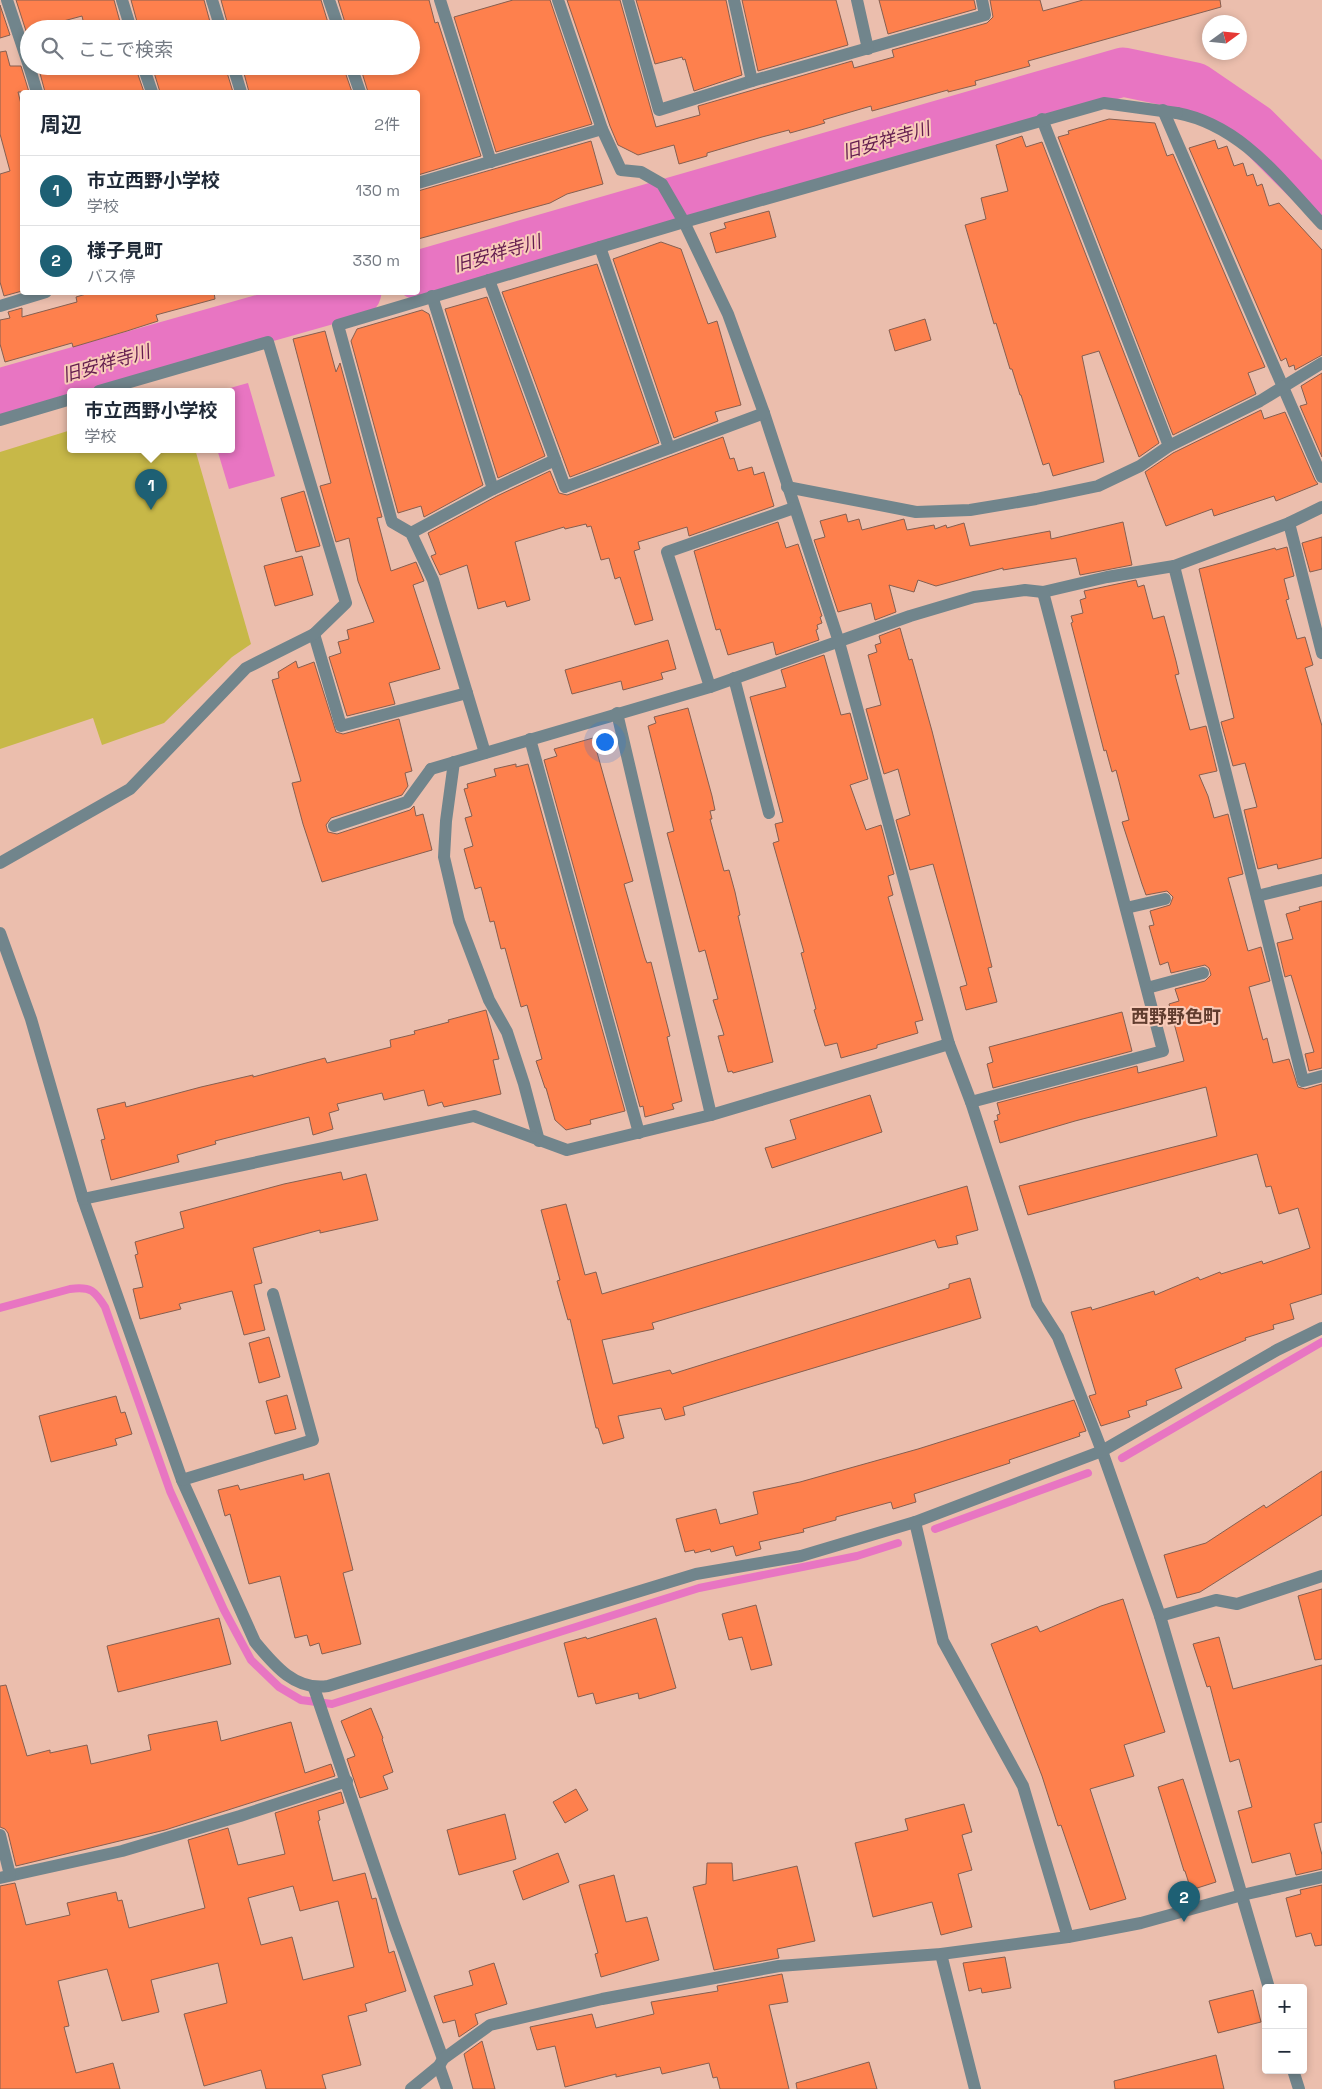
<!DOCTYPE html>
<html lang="ja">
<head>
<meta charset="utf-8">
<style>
	:root { --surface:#fff; --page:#f6f6f7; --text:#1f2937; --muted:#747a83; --line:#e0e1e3; --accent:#1e6074 }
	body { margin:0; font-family:"Space Grotesk","Noto Sans JP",sans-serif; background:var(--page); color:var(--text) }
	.controls { position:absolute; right:15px; bottom:15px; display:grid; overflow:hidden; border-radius:5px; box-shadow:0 2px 8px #0003 }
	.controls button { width:45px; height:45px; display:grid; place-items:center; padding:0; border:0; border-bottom:1px solid var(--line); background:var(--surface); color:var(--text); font:25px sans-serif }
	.compass { position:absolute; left:1202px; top:15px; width:45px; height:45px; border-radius:50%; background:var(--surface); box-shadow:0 2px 8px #0003; rotate:75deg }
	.you { position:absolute; left:604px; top:741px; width:18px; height:18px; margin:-12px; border:4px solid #fff; border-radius:50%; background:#1a73e8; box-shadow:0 0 0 8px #1a73e833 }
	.badge { display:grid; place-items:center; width:32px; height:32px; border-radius:50%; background:var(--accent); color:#fff; font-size:16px; font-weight:700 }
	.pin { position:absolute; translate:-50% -41px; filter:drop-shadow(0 1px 2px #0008) }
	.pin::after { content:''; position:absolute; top:26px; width:18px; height:15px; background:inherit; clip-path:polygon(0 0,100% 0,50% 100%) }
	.popup { position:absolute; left:67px; top:388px; width:168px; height:65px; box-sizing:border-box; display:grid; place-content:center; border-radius:5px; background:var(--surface); filter:drop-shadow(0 1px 4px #0005); font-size:16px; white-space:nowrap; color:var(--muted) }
	.popup b { font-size:19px; color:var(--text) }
	.popup::after { content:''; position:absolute; left:50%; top:100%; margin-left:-10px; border:10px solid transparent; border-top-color:var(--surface) }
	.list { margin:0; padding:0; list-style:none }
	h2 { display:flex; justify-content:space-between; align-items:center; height:65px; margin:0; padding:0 20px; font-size:21px }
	h2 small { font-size:16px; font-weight:400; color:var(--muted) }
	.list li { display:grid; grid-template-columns:32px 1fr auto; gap:15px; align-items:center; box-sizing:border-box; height:70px; padding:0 20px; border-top:1px solid var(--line) }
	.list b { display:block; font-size:19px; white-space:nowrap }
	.list p { margin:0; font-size:16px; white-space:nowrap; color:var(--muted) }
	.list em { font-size:16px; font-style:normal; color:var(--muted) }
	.icon { flex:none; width:28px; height:28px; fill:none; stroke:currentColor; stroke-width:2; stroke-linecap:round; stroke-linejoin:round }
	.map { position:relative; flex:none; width:1322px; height:2089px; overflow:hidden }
	.search { position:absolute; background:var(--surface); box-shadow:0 2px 8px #0003; left:20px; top:20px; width:400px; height:55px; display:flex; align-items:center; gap:12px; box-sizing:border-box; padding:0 18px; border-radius:28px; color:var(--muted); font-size:19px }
	.panel { position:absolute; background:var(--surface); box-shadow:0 2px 8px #0003; left:20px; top:90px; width:400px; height:205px; border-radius:5px }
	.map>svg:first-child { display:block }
	.green { fill:#c7b848 }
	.water { fill:#e875c2 }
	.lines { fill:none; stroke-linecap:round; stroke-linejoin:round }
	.stream { stroke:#e875c2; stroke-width:8 }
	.river { stroke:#e875c2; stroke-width:49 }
	.building { fill:#fe804d; stroke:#865f50; fill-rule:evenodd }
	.service { stroke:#71858c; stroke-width:12 }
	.minor { stroke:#71858c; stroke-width:12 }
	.labels { text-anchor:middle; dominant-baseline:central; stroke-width:4; stroke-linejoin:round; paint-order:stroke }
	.water-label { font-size:18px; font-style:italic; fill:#631c4e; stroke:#f8cbb9 }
	.neighbourhood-label { font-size:18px; font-weight:bold; fill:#613d2f; stroke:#f8cbb9 }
</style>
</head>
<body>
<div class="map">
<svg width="1322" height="2089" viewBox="0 0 1322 2089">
	<rect width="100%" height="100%" fill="#ebbead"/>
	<!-- green -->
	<polygon class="green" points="71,430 71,449 195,449 251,644 232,657 164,723 102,745 93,718 0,749 0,452"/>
	<!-- water -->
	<polygon class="water" points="248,383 275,476 229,489 217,449 231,449 231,391 219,391"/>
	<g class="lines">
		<!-- stream -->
		<g class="stream">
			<path d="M0 1308 70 1289C91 1286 95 1291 105 1307L170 1491 224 1610 251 1660 279 1687 301 1700 332 1704 699 1588 857 1556 898 1543"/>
			<polyline points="1122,1458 1322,1342"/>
			<polyline points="935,1529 1088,1473"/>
		</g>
		<!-- river -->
		<g class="river">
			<polyline points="418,275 1123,72 1195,87 1255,128 1322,195"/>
			<polyline points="0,393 357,292"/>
		</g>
	</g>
	<!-- building -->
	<g class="building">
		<polygon points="16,0 114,0 122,29 85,29 82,16 26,31"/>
		<polygon points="131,0 204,0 212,29 139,29"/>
		<polygon points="221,0 321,0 330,29 229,29"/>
		<polygon points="338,0 429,0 435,23 438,22 481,156 418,175 418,92 368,92 360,66 411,66 411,29 347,29"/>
		<polygon points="513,0 550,0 592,124 496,152 454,17"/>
		<polygon points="567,0 620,0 656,127 700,115 698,106 852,61 854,68 894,57 892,50 987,23 993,17 990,0 1040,0 1043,11 1083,0 1220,0 1221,7 1028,61 1030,66 975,81 976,85 948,92 948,90 872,111 871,106 823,120 825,123 815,126 790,133 789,130 762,137 707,153 707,156 679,164 674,145 638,155 618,145 610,126"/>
		<polygon points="636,0 726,0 742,75 694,91 685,59 683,60 682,57 655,64"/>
		<polygon points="742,0 836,0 848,45 758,71"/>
		<polygon points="879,0 974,0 976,9 888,34"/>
		<polygon points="0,5 10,35 0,38"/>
		<polygon points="6,51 10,66 21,66 29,92 18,92 22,108 22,291 4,296 0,282 0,174 10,171 0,134 0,52"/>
		<polygon points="38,66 135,66 144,92 45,92"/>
		<polygon points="152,66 225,66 233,92 160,92"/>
		<polygon points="242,66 343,66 352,92 249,92"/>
		<polygon points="1109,119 1155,123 1167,156 1173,154 1265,367 1248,373 1256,394 1173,435 1058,137 1069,134 1068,131"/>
		<polygon points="1022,136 1026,147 1042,142 1159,443 1139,457 1099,351 1082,356 1104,462 1053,476 1049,463 1043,465 1021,395 1020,395 1012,369 1010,369 996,323 994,324 965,225 986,219 981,198 1008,191 996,145"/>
		<polygon points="1215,140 1218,149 1227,146 1234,166 1243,163 1247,176 1253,174 1257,186 1262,184 1269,206 1279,203 1322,250 1322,355 1295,370 1294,365 1289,367 1286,358 1281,361 1189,148"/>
		<polygon points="591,141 603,184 567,194 550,203 418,239 418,191"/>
		<polygon points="769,211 776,237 716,253 710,233 726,228 724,223"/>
		<polygon points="661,242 681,249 708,324 717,321 741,405 715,412 718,421 674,438 613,259"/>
		<polygon points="597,264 659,443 570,477 502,292"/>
		<polygon points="93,292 214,292 215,299 156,315 158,321 127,331 73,347 72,343 5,362 0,344 0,320 10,318 8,312 22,308 22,317 77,302 76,297"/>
		<polygon points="487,297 545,456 498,478 445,309"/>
		<polygon points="422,310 429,314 483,485 424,517 421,506 398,513 351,341 357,329"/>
		<polygon points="925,319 931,340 895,351 889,330"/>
		<polygon points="325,331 336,372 340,363 382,517 377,518 391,571 416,562 424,581 413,585 440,669 389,683 395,704 347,716 329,657 341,653 338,642 349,639 347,630 374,622 358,581 349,538 336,542 320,486 331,483 293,339"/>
		<polygon points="1322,373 1322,457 1300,406 1307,404 1301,386"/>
		<polygon points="1261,410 1264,419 1285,412 1315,480 1318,484 1276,501 1274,496 1214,516 1212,509 1166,526 1145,472 1173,453"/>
		<polygon points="723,437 730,459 734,458 738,471 752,467 754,475 764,472 774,506 689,536 687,527 638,542 640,549 634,551 653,620 635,625 620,577 615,579 609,558 601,560 591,526 587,527 586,524 565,529 564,527 515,542 530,600 507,607 505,601 478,609 467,565 440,575 431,556 436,554 428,533 497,496 550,471 559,493 567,495"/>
		<polygon points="304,491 320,546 296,552 281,498"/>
		<polygon points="846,514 848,522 859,519 862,530 904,519 907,530 934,525 935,529 946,525 947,528 964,523 970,546 1050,531 1051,539 1123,522 1132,565 1080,575 1076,558 1003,570 1003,568 936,586 918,580 914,592 889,585 896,612 875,620 871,603 838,612 814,540 825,537 820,521"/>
		<polygon points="778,522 786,548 798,544 822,616 820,617 822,623 817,625 818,629 816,630 819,640 776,655 773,642 728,655 720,629 716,630 694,551"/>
		<polygon points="1322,537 1322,569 1310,572 1302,543"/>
		<polygon points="1287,547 1294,576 1284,579 1289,599 1286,600 1297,639 1305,637 1313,665 1305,668 1322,726 1322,858 1278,869 1277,864 1258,869 1244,810 1257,807 1245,763 1233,766 1221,722 1234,718 1199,569 1275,548 1276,550"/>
		<polygon points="302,556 313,595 275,606 264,566"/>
		<polygon points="1136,580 1138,587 1144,585 1153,619 1164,616 1176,661 1179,674 1175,675 1190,730 1206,726 1217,771 1199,775 1208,796 1214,818 1228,814 1243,874 1228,878 1248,951 1261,947 1270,981 1249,987 1263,1040 1267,1038 1273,1063 1289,1059 1298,1087 1305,1089 1322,1084 1322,1294 1290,1304 1294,1319 1273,1325 1274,1329 1245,1338 1246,1340 1175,1369 1182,1388 1146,1401 1147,1405 1128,1411 1130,1417 1101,1426 1089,1396 1096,1394 1071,1312 1091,1307 1092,1310 1154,1291 1155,1295 1198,1277 1200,1280 1220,1272 1221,1274 1262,1261 1263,1264 1310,1248 1298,1208 1279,1214 1271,1186 1266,1187 1257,1154 1028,1215 1019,1186 1217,1136 1206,1087 1075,1121 1000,1143 994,1121 998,1120 997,1115 1000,1114 997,1103 1137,1066 1138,1073 1184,1061 1169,1004 1179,1001 1175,989 1205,981 1211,975 1209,968 1205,965 1171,973 1168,962 1160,965 1149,926 1154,925 1150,911 1170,905 1173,897 1167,891 1146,895 1142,884 1122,822 1129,820 1116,770 1112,772 1106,750 1104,751 1071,623 1073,622 1071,616 1083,613 1080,600 1086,598 1084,591"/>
		<polygon points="900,628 909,660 912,659 932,731 992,967 988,968 997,1002 966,1010 960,987 967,985 933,864 910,870 896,820 910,815 898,769 884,774 866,709 881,705 868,655 877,652 875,645 881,643 879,636"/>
		<polygon points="668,640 676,669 661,673 663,679 623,690 621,681 572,694 565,670"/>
		<polygon points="824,655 841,715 850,713 868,779 850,785 866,830 881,825 894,874 888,876 893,895 888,897 923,1020 915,1022 918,1033 877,1045 877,1048 841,1058 837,1043 825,1046 814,1010 816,1009 801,953 804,952 773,843 779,841 775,824 783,822 750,697 786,687 781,670"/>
		<polygon points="296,661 298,668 314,662 336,732 343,734 399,719 412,771 405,773 408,786 402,795 331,818 326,825 328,832 337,834 410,810 414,806 416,816 423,814 432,850 322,882 303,824 292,783 301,781 272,680 279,678 278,672"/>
		<polygon points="688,708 712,796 715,810 710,811 712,819 710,819 724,871 729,870 735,892 740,915 738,916 773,1062 733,1073 732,1071 728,1072 718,1036 724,1035 713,1000 718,999 705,950 699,952 667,833 674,831 648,726 656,723 654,717"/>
		<polygon points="593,738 633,881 624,884 645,958 647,963 651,962 670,1036 667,1037 682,1101 672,1104 674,1109 645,1117 643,1106 640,1107 544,760 557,756 554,749"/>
		<polygon points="516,764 516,767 528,764 625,1111 590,1120 591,1124 566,1130 555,1120 546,1088 545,1088 536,1061 542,1059 527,1005 521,1007 505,948 501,949 494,921 490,922 481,887 475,889 464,849 473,846 465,818 472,816 464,789 468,788 467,784 496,776 494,769"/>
		<polygon points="1322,901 1322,1068 1309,1071 1305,1054 1314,1052 1291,975 1285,977 1277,943 1293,939 1286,914 1300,910 1299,907"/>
		<polygon points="486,1010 499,1059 493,1060 501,1094 444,1107 442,1102 428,1106 424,1090 384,1100 382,1093 337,1104 339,1110 329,1113 333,1129 313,1135 309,1117 215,1141 216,1144 177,1155 179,1162 111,1180 101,1140 105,1139 97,1109 125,1102 126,1107 201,1087 253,1075 253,1077 325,1058 327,1063 391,1047 390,1040 415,1034 414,1031 449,1022 448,1020"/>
		<polygon points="1122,1012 1132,1051 993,1088 987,1064 993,1062 989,1047"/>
		<polygon points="870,1095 882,1132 772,1168 765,1148 796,1139 790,1120"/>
		<polygon points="341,1172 343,1180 366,1174 378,1220 320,1233 320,1230 253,1248 262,1283 254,1285 265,1330 244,1335 232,1291 179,1304 181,1309 140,1319 133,1289 143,1287 135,1255 138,1254 135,1242 184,1228 180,1212 284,1184"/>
		<polygon points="967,1186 978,1230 956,1236 958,1244 938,1248 935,1240 652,1323 654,1329 602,1340 613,1384 670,1370 672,1374 949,1288 949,1284 970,1278 981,1318 683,1407 685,1415 665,1420 661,1408 618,1416 624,1438 603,1444 598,1428 596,1428 570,1319 568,1320 557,1281 560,1280 541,1210 566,1204 585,1275 596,1272 602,1294"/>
		<polygon points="269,1337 280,1377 259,1383 249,1343"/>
		<polygon points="287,1395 296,1429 275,1434 266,1401"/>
		<polygon points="116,1396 121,1413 125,1412 132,1434 115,1439 117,1445 51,1462 39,1416"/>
		<polygon points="1074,1400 1086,1431 1079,1433 1080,1436 1009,1460 1010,1463 914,1494 916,1502 893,1509 891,1502 836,1517 836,1520 803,1529 804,1532 759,1542 761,1549 736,1556 733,1546 711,1552 710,1549 695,1553 694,1550 685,1552 676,1519 716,1509 720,1524 758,1514 753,1492 800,1482 918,1449"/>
		<polygon points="1322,1471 1322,1515 1200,1592 1177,1598 1164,1555 1206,1543 1264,1505 1266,1508"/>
		<polygon points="329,1473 353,1570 343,1573 361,1644 322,1654 319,1643 310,1646 307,1635 295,1638 280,1576 249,1584 230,1514 225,1516 218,1490 238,1485 240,1490 303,1474 304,1480"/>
		<polygon points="1322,1589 1322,1659 1315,1660 1298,1596"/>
		<polygon points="1123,1599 1165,1732 1124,1745 1134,1776 1090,1789 1126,1899 1090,1910 1061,1825 1058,1826 1042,1776 991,1644 1037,1626 1040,1632 1101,1606"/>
		<polygon points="756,1605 772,1665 751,1670 742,1637 729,1640 722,1614"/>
		<polygon points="219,1618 231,1664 118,1692 107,1646"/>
		<polygon points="656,1618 676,1688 639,1699 638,1693 596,1704 593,1693 578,1697 564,1643 586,1637 587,1639"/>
		<polygon points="1219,1637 1233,1689 1322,1665 1322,1822 1314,1824 1322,1855 1322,1869 1296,1875 1290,1853 1252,1863 1238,1811 1252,1807 1239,1759 1230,1762 1210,1686 1207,1687 1193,1644"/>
		<polygon points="6,1685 27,1756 50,1750 50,1753 87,1745 91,1764 151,1750 148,1735 217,1721 221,1741 291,1722 305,1773 331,1764 335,1776 165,1830 16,1866 8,1833 5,1829 0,1827 0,1686"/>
		<polygon points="371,1708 383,1738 382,1739 393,1772 383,1776 388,1789 360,1798 347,1759 355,1756 341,1721"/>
		<polygon points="1183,1779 1216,1882 1191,1890 1185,1871 1184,1871 1158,1787"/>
		<polygon points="576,1789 588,1810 565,1823 553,1802"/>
		<path d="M341 1792 344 1803 318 1811 320 1820 318 1821 333 1881 365 1873 372 1899 376 1898 389 1953 394 1951 406 1991 365 2004 367 2011 348 2016 361 2065 322 2075 326 2089H266L261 2070 204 2086 184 2014 227 2003 218 1963 151 1980 159 2012 122 2021 107 1969 58 1981 69 2026 64 2027 76 2073 113 2063 120 2089H0V1886L15 1883 26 1925 70 1915 67 1903 116 1892 118 1901 122 1900 129 1928 205 1908 188 1840 228 1828 238 1865 285 1854 275 1813ZM293 1886 300 1911 338 1901 354 1967 303 1980 292 1937 261 1945 248 1898Z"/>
		<polygon points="964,1804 972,1832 962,1835 972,1870 958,1874 972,1927 941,1935 932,1902 873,1917 855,1843 908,1830 905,1819"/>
		<polygon points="505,1814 516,1859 459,1875 447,1830"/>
		<polygon points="558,1853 569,1882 523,1900 513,1871"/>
		<polygon points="707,1863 732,1863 733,1881 797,1866 815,1941 777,1949 779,1958 714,1970 693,1887 706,1884"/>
		<polygon points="614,1875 626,1922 647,1917 659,1960 601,1977 595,1954 598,1953 579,1885"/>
		<polygon points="1322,1885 1322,1945 1315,1946 1311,1933 1296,1937 1286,1898 1301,1894 1300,1890"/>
		<polygon points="1005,1957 1011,1988 982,1993 981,1988 969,1991 963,1963"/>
		<polygon points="494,1963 507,2004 475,2014 478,2024 459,2037 455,2020 443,2023 434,1996 473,1985 469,1971"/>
		<polygon points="782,1974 788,2002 769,2005 789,2089 720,2089 717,2077 713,2078 709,2063 662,2074 660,2067 616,2077 616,2074 565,2087 555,2046 537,2050 530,2027 592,2014 596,2028 654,2014 651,2002 718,1991 717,1986"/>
		<polygon points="1253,1990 1261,2022 1218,2033 1209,2001"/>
		<polygon points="482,2041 495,2089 473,2089 464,2054"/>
		<polygon points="1216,2055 1224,2089 1115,2089 1114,2081"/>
		<polygon points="869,2062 877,2089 797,2089 796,2083"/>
	</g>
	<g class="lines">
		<!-- service -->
		<g class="service">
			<polyline points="628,0 659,110 752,81"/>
			<path d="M1177 113C1241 125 1280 179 1322 224"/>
			<polyline points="432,296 493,489"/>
			<polyline points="734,678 769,813"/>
			<polyline points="530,739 639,1133"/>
			<polyline points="334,826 407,802 431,769"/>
			<polyline points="1126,908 1165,899"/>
			<polyline points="1147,988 1203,973"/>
			<polyline points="0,1878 122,1851 240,1816 347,1781"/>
		</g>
		<!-- minor -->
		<g class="minor">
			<polyline points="7,0 29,66"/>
			<polyline points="122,0 131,29"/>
			<polyline points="212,0 221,29"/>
			<polyline points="329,0 339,29"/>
			<polyline points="440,0 491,162"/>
			<polyline points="558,0 602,129 621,170 641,172 662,184 684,222 728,314 764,413 839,642 949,1044 971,1102 1037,1304 1058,1337 1102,1451 1160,1616 1269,1988"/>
			<polyline points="734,0 752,81 985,15 982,0"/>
			<polyline points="857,0 868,49"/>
			<polyline points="29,66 37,92"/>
			<polyline points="143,66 152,92"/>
			<polyline points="233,66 241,92"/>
			<polyline points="351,66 360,92"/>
			<polyline points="1163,110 1322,477"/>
			<polyline points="1042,119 1169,446"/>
			<polyline points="418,183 602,129"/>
			<polyline points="600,247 669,448"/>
			<polyline points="489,280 565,487 764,413"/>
			<polyline points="0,306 46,292"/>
			<polyline points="0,420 71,399"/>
			<polyline points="787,487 916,512 970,510 1036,499 1098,486 1140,466 1169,446 1260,401 1322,363"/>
			<polyline points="1289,523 1322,653"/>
			<polyline points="411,533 493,489 555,460"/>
			<polyline points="1174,566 1303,1081 1322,1076"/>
			<polyline points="314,634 341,726 467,693"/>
			<polyline points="710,687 667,552 794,508"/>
			<polyline points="617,713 711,1115"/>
			<polyline points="485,753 433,580 411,533 392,522 338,325 684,222 1104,103 1177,113"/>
			<polyline points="454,762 446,821 444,857 459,921 489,1000 507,1032 524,1084 539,1141"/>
			<polyline points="431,769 710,687 910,616 974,597 1025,590 1043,592 1107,577 1174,566 1289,523 1322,507"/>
			<polyline points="0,863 130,789 246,668 314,634 346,603 268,342 99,391"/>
			<polyline points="1257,896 1322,880"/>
			<path d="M0 933 31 1019 83 1199 182 1480 255 1642C274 1665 295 1691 328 1686L696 1574 801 1556 915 1522 1102 1451 1277 1350 1322 1328"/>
			<polyline points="971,1102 1163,1051 1043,592"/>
			<polyline points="83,1199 474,1116 567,1150 711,1115 949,1044"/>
			<polyline points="182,1480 313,1440 273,1294"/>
			<polyline points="915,1522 943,1641 1023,1786 1068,1937"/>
			<polyline points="1160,1616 1216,1600 1237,1604 1322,1576"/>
			<polyline points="314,1688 394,1924 443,2059"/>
			<polyline points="0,1835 10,1875"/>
			<polyline points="941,1954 975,2089"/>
			<polyline points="439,2066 447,2089"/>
			<polyline points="1293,2070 1299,2089"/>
			<polyline points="411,2089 439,2066 443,2059 490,2025 602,1999 779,1966 941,1954 1068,1937 1141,1923 1242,1895 1322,1877"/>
		</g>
	</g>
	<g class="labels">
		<!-- water labels -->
		<g class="water-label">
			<text transform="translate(886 140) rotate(-16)">旧安祥寺川</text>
			<text transform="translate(497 253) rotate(-16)">旧安祥寺川</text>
			<text transform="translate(106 363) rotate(-16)">旧安祥寺川</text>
		</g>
		<!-- neighbourhood labels -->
		<g class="neighbourhood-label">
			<text x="1176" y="1016">西野野色町</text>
		</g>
	</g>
</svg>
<div class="controls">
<button>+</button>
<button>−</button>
</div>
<svg class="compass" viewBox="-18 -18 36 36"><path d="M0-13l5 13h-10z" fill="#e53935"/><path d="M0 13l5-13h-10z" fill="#747a83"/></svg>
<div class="you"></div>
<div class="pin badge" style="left:151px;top:510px">1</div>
<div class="popup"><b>市立西野小学校</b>学校</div>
<div class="pin badge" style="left:1184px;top:1922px">2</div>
<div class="search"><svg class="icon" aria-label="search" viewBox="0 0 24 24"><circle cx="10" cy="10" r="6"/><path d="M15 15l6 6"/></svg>ここで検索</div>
<section class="panel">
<h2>周辺<small>2件</small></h2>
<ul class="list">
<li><span class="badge">1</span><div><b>市立西野小学校</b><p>学校</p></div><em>130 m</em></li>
<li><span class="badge">2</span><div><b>様子見町</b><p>バス停</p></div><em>330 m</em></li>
</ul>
</section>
</div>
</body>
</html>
